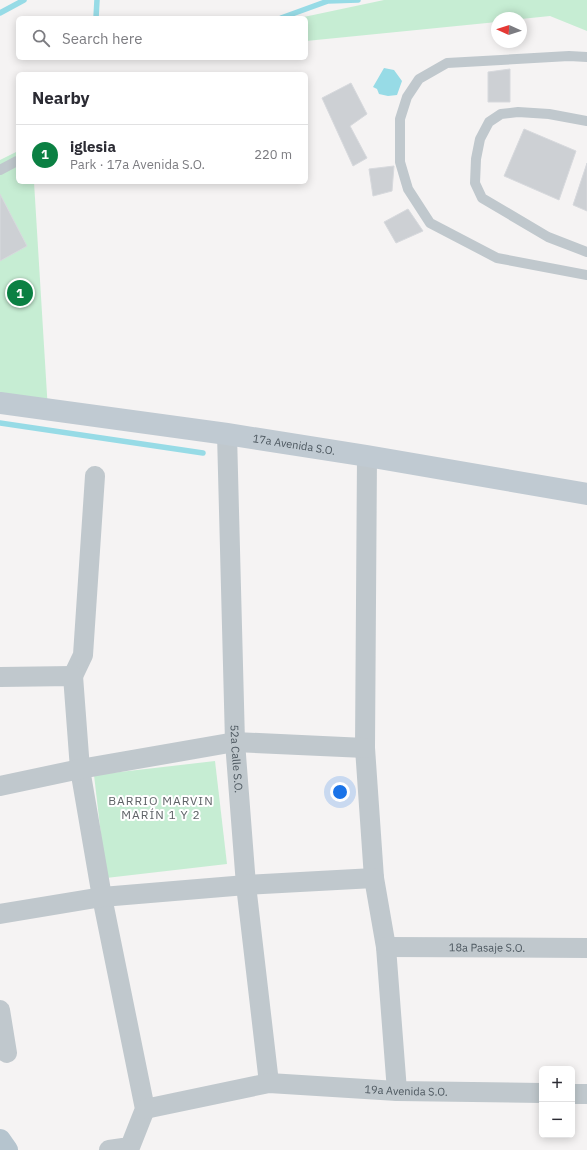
<!DOCTYPE html>
<html lang="en">
<head>
<meta charset="utf-8">
<style>
	:root { --surface:#fff; --page:#f7f7f7; --text:#2b2b33; --muted:#7c7c81; --line:#e1e1e2; --accent:#0b8043 }
	body { margin:0; font-family:"IBM Plex Sans",sans-serif; background:var(--page); color:var(--text) }
	.controls { position:absolute; right:12px; bottom:12px; display:grid; overflow:hidden; border-radius:6px; box-shadow:0 2px 10px #0003 }
	.controls button { width:36px; height:36px; display:grid; place-items:center; padding:0; border:0; border-bottom:1px solid var(--line); background:var(--surface); color:var(--text); font:20px sans-serif }
	.compass { position:absolute; left:491px; top:12px; width:36px; height:36px; border-radius:50%; background:var(--surface); box-shadow:0 2px 10px #0003; rotate:273deg }
	.you { position:absolute; left:340px; top:792px; width:14px; height:14px; margin:-10px; border:3px solid #fff; border-radius:50%; background:#1a73e8; box-shadow:0 0 0 6px #1a73e833 }
	.badge { display:grid; place-items:center; width:26px; height:26px; border-radius:50%; background:var(--accent); color:#fff; font-size:13px; font-weight:700 }
	.pin { position:absolute; translate:-50% -50%; border:2px solid #fff; box-shadow:0 1px 4px #0006 }
	.list { margin:0; padding:0; list-style:none }
	h2 { display:flex; justify-content:space-between; align-items:center; height:52px; margin:0; padding:0 16px; font-size:17px }
	h2 small { font-size:13px; font-weight:400; color:var(--muted) }
	.list li { display:grid; grid-template-columns:26px 1fr auto; gap:12px; align-items:center; box-sizing:border-box; height:60px; padding:0 16px; border-top:1px solid var(--line) }
	.list b { display:block; font-size:15px; white-space:nowrap }
	.list p { margin:0; font-size:13px; white-space:nowrap; color:var(--muted) }
	.list em { font-size:13px; font-style:normal; color:var(--muted) }
	.icon { flex:none; width:22px; height:22px; fill:none; stroke:currentColor; stroke-width:2; stroke-linecap:round; stroke-linejoin:round }
	.map { position:relative; flex:none; width:587px; height:1150px; overflow:hidden }
	.search { position:absolute; background:var(--surface); box-shadow:0 2px 10px #0003; left:16px; top:16px; width:292px; height:44px; display:flex; align-items:center; gap:10px; box-sizing:border-box; padding:0 14px; border-radius:6px; color:var(--muted); font-size:15px }
	.panel { position:absolute; background:var(--surface); box-shadow:0 2px 10px #0003; left:16px; top:72px; width:292px; height:112px; border-radius:6px }
	.map>svg:first-child { display:block }
	.green { fill:#c6edd3 }
	.water { fill:#97dbe6 }
	.lines { fill:none; stroke-linecap:round; stroke-linejoin:round }
	.stream { stroke:#97dbe6; stroke-width:5.5 }
	.building { fill:#cdd0d4; stroke:#d7d9dd }
	.lane { stroke:#c0c8cd; stroke-width:10 }
	.street { stroke:#c0c8cd; stroke-width:20 }
	.secondary { stroke:#c0cad2; stroke-width:22 }
	.primary { stroke:#b5c4ce; stroke-width:22 }
	.labels { text-anchor:middle; dominant-baseline:central; stroke-width:4; stroke-linejoin:round; paint-order:stroke }
	.street-label { font-size:11px; fill:#4c575f; stroke:#fff }
	.neighbourhood-label { font-size:12px; letter-spacing:1px; fill:#5f6367; stroke:#fff }
</style>
</head>
<body>
<div class="map">
<svg width="587" height="1150" viewBox="0 0 587 1150">
	<rect width="100%" height="100%" fill="#f5f3f3"/>
	<!-- green -->
	<g class="green">
		<polygon points="384,0 587,0 587,31 550,16 521,19 521,18 497,18 497,22 306,41 306,18 299,18"/>
		<polygon points="18,151 18,182 34,182 48,411 0,404 0,160"/>
		<polygon points="215,761 227,864 106,878 94,775"/>
	</g>
	<!-- water -->
	<polygon class="water" points="384,68 394,70 402,81 397,95 388,96 379,94 377,89 373,87"/>
	<g class="lines">
		<!-- stream -->
		<g class="stream">
			<polyline points="0,13 24,0"/>
			<polyline points="96,18 97,0"/>
			<polyline points="281,18 328,1 358,0"/>
			<polyline points="0,423 203,453"/>
		</g>
	</g>
	<!-- building -->
	<g class="building">
		<polygon points="510,69 510,102 488,102 488,72"/>
		<polygon points="351,83 367,114 350,126 367,158 353,166 322,98"/>
		<polygon points="524,129 576,151 559,200 504,176"/>
		<polygon points="587,163 587,211 573,205"/>
		<polygon points="394,166 392,191 373,196 369,169"/>
		<polygon points="0,194 27,246 0,261"/>
		<polygon points="408,209 423,231 396,243 384,222"/>
	</g>
	<g class="lines">
		<!-- lane -->
		<g class="lane">
			<polyline points="587,57 569,56 447,63 419,79 407,97 400,119 400,162 408,189 430,223 497,258 587,275"/>
			<polyline points="587,121 549,114 518,112 501,114 489,122 480,139 476,159 475,183 482,198 548,237 587,252"/>
			<polyline points="0,170 17,161"/>
		</g>
		<!-- street -->
		<g class="street">
			<path id="s1" d="M227 434 235 742 246 885 269 1083"/>
			<polyline points="367,456 365,748 374,878 386,947 397,1091"/>
			<polyline points="73,676 83,655 95,476"/>
			<polyline points="0,677 73,676 80,769 102,897 145,1109 130,1147 109,1150"/>
			<polyline points="0,786 80,769 235,742 365,748"/>
			<polyline points="0,914 102,897 246,885 374,878"/>
			<path id="s2" d="M386 947 587 948"/>
			<polyline points="0,1010 7,1053"/>
			<polyline points="572,1094 587,1094"/>
			<path id="s3" d="M145 1109 269 1083 397 1091 542 1093"/>
		</g>
		<!-- secondary -->
		<path class="secondary" id="s4" d="M0 403 227 434 367 456 587 494"/>
		<!-- primary -->
		<polyline class="primary" points="0,1140 7,1150"/>
	</g>
	<g class="labels">
		<!-- street labels -->
		<g class="street-label">
			<text stroke="none"><textPath href="#s4" startOffset="297">17a Avenida S.O.</textPath></text>
			<text stroke="none"><textPath href="#s1" startOffset="325">52a Calle S.O.</textPath></text>
			<text stroke="none"><textPath href="#s2" startOffset="101">18a Pasaje S.O.</textPath></text>
			<text stroke="none"><textPath href="#s3" startOffset="264">19a Avenida S.O.</textPath></text>
		</g>
		<!-- neighbourhood labels -->
		<g class="neighbourhood-label">
			<text x="161" y="800">BARRIO MARVIN<tspan x="161" dy="14">MARÍN 1 Y 2</tspan></text>
		</g>
	</g>
</svg>
<div class="controls">
<button>+</button>
<button>−</button>
</div>
<svg class="compass" viewBox="-18 -18 36 36"><path d="M0-13l5 13h-10z" fill="#e53935"/><path d="M0 13l5-13h-10z" fill="#7c7c81"/></svg>
<div class="you"></div>
<div class="pin badge" style="left:20px;top:293px">1</div>
<div class="search"><svg class="icon" aria-label="search" viewBox="0 0 24 24"><circle cx="10" cy="10" r="6"/><path d="M15 15l6 6"/></svg>Search here</div>
<section class="panel">
<h2>Nearby<small></small></h2>
<ul class="list">
<li><span class="badge">1</span><div><b>iglesia</b><p>Park · 17a Avenida S.O.</p></div><em>220 m</em></li>
</ul>
</section>
</div>
</body>
</html>
